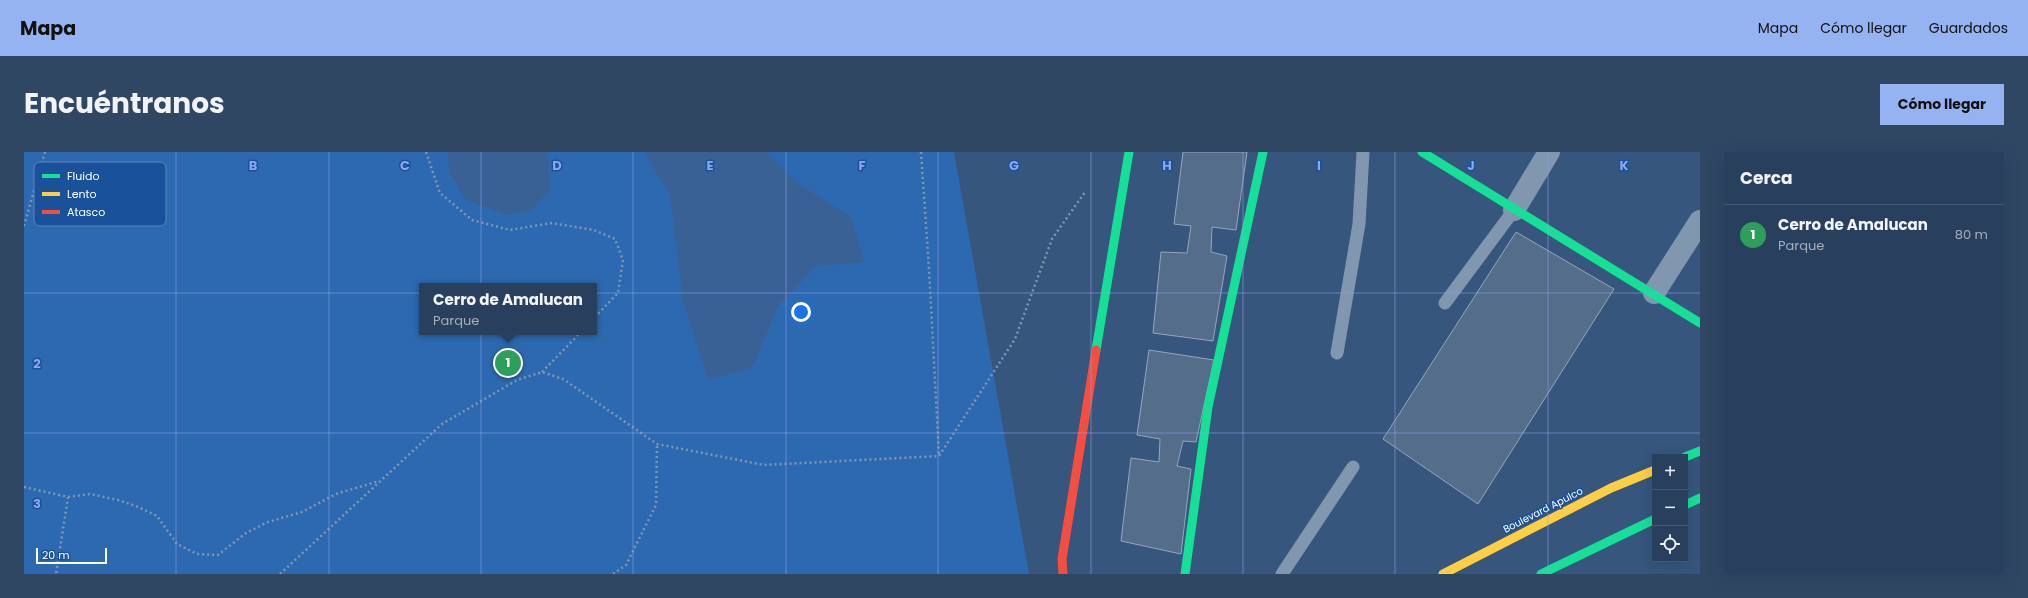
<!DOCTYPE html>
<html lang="es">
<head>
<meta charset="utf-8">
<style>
	:root { --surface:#28405e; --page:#304764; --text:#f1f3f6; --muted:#a5afbc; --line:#445973; --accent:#95b2f1 }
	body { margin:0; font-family:Poppins,sans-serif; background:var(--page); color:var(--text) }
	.controls { position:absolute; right:12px; bottom:12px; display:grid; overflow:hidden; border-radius:0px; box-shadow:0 4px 16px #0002 }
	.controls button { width:36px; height:36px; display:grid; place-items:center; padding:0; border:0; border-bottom:1px solid var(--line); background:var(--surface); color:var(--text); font:20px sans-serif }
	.scale { position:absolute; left:12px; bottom:10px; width:71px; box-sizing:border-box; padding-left:4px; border:2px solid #fff; border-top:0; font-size:11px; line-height:14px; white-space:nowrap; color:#fff; -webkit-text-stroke:3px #19529a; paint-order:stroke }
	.you { position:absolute; left:777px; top:160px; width:14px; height:14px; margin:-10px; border:3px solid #fff; border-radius:50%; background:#1a73e8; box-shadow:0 0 0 6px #1a73e833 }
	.badge { display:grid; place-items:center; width:26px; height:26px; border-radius:50%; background:var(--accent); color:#fff; font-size:13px; font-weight:700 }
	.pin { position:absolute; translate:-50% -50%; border:2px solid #fff; box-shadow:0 1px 4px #0006 }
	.popup { position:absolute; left:395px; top:131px; width:178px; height:52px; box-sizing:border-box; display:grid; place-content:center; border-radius:0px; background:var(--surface); filter:drop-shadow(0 1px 3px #0005); font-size:13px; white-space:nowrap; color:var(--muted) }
	.popup b { font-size:15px; color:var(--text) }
	.popup::after { content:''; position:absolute; left:50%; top:100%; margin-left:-8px; border:8px solid transparent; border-top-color:var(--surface) }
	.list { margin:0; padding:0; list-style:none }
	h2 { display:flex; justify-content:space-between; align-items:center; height:52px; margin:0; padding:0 16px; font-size:17px }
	h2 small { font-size:13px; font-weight:400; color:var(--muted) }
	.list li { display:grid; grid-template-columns:26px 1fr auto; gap:12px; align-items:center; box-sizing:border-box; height:60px; padding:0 16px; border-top:1px solid var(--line) }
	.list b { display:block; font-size:15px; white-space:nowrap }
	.list p { margin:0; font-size:13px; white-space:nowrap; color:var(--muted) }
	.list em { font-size:13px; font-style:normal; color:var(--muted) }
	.icon { flex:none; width:22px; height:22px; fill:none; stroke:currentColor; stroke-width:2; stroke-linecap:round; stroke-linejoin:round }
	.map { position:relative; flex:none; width:1676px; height:422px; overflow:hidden; border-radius:0px }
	header { display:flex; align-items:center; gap:24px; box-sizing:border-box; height:56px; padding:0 20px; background:var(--accent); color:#111 }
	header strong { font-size:19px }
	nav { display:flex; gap:22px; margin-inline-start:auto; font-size:14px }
	.intro { display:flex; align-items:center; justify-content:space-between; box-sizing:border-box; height:96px; padding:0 24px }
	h1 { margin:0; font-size:28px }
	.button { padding:10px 18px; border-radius:0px; background:var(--accent); color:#111; font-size:14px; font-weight:700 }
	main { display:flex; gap:24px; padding:0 24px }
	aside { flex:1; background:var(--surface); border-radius:0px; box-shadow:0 4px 16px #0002 }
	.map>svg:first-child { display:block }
	.green { fill:#2d69b0; fill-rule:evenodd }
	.water { fill:#396195 }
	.building { fill:#536d8b; stroke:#95a6bc }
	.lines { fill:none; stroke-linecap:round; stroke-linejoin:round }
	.path { stroke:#8196af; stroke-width:2.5; stroke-dasharray:2 3; stroke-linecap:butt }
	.lane { stroke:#8196af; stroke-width:13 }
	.street { stroke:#8196af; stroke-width:22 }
	.fast { stroke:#16e098; stroke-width:9 }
	.slow { stroke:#ffcf43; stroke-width:9 }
	.jam { stroke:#f24e42; stroke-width:9 }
	.grid { fill:none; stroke:#8ea6ec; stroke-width:1; stroke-opacity:0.55 }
	.labels { text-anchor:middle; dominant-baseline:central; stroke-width:3; stroke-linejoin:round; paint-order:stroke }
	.street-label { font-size:10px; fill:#fff; stroke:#19529a }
	.key { fill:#19529a; stroke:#5e86b8; stroke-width:1 }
	.key-label { font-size:11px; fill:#fff }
	.grid-label { font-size:13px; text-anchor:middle; font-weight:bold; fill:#8ea6ec; stroke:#19529a; stroke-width:3; stroke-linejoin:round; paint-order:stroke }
</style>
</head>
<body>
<header>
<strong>Mapa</strong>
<nav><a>Mapa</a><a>Cómo llegar</a><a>Guardados</a></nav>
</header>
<div class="intro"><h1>Encuéntranos</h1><a class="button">Cómo llegar</a></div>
<main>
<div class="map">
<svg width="1676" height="422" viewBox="0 0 1676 422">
	<rect width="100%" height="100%" fill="#36567d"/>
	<!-- green -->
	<path class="green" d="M0 0H930L1005 422H0ZM398 134H570V180H398Z"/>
	<!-- water -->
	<g class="water">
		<polygon points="424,0 524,0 526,37 508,59 484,63 442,48 425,20"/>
		<polygon points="620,0 743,0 775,32 828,66 840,110 792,114 755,153 728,216 684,228 659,148 646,43"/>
	</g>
	<!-- building -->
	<g class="building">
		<polygon points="1159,0 1223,0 1212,78 1188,75 1187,100 1203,104 1189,189 1129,181 1137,100 1163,101 1167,74 1150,72"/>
		<polygon points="1492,80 1590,137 1454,352 1359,287"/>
		<polygon points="1125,198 1190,208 1172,290 1159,289 1153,314 1167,317 1157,402 1097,389 1107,306 1135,310 1136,287 1113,283"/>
	</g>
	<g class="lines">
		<!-- path -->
		<g class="path">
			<polyline points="402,0 416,41 448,68 486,78 527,71 570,78 591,87 599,108 594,141 570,166"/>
			<polyline points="897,0 905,117 915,303"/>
			<polyline points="0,74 21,0"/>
			<polyline points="518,220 557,180"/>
			<polyline points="0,335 44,345 32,422"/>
			<polyline points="44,345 66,342 94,348 112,354 133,364 153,392 173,402 194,403 222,381 244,370 278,360 312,342 355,329"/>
			<polyline points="256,422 418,272 493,228 518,220 539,227 633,292 740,313 915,304 991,187 1028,87 1061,40"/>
			<polyline points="589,422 602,413 632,353 633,292"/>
		</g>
		<!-- lane -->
		<g class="lane">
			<polyline points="1421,151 1490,58"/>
			<polyline points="1313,201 1335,72 1339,0"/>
			<polyline points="1258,422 1329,315"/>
		</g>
		<!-- street -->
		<g class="street">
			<polyline points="1490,58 1525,0"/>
			<polyline points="1630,141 1676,69"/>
		</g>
		<!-- fast -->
		<g class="fast">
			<polyline points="1398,0 1676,171"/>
			<polyline points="1072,198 1105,0"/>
			<polyline points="1661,305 1676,299"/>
			<polyline points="1661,353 1676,346"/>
			<polyline points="1161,422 1184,255 1239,0"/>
			<polyline points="1517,422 1631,367"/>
		</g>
		<!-- slow -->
		<polyline class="slow" points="1419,422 1587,336 1631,318"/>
		<!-- jam -->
		<polyline class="jam" points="1039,422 1038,407 1072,198"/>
	</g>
	<!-- grid -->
	<path class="grid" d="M152 0V422M305 0V422M457 0V422M609 0V422M762 0V422M914 0V422M1067 0V422M1219 0V422M1371 0V422M1524 0V422M0 141H1676M0 281H1676"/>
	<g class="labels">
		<!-- street labels -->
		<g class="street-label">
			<text transform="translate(1519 358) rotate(-27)">Boulevard Apulco</text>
		</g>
	</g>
	<!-- legend -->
	<rect x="10" y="10" width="132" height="64" rx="6" class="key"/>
	<rect x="18" y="22" width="18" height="4" fill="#16e098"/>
	<rect x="18" y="40" width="18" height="4" fill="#ffcf43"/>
	<rect x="18" y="58" width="18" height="4" fill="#f24e42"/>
	<g class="key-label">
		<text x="43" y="28">Fluido</text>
		<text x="43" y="46">Lento</text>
		<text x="43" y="64">Atasco</text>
	</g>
	<g class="grid-label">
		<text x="229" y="18">B</text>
		<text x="381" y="18">C</text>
		<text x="533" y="18">D</text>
		<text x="686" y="18">E</text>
		<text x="838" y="18">F</text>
		<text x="990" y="18">G</text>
		<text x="1143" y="18">H</text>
		<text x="1295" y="18">I</text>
		<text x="1447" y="18">J</text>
		<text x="1600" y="18">K</text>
		<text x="13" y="216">2</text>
		<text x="13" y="356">3</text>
	</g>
</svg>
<div class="controls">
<button>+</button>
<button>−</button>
<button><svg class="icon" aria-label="locate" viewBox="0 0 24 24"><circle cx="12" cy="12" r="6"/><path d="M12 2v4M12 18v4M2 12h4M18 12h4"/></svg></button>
</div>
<div class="scale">20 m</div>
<div class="you"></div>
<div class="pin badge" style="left:484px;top:211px;background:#2e9e5b">1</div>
<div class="popup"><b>Cerro de Amalucan</b>Parque</div>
</div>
<aside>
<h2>Cerca<small></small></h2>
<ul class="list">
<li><span class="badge" style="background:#2e9e5b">1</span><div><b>Cerro de Amalucan</b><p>Parque</p></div><em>80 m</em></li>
</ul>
</aside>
</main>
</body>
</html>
